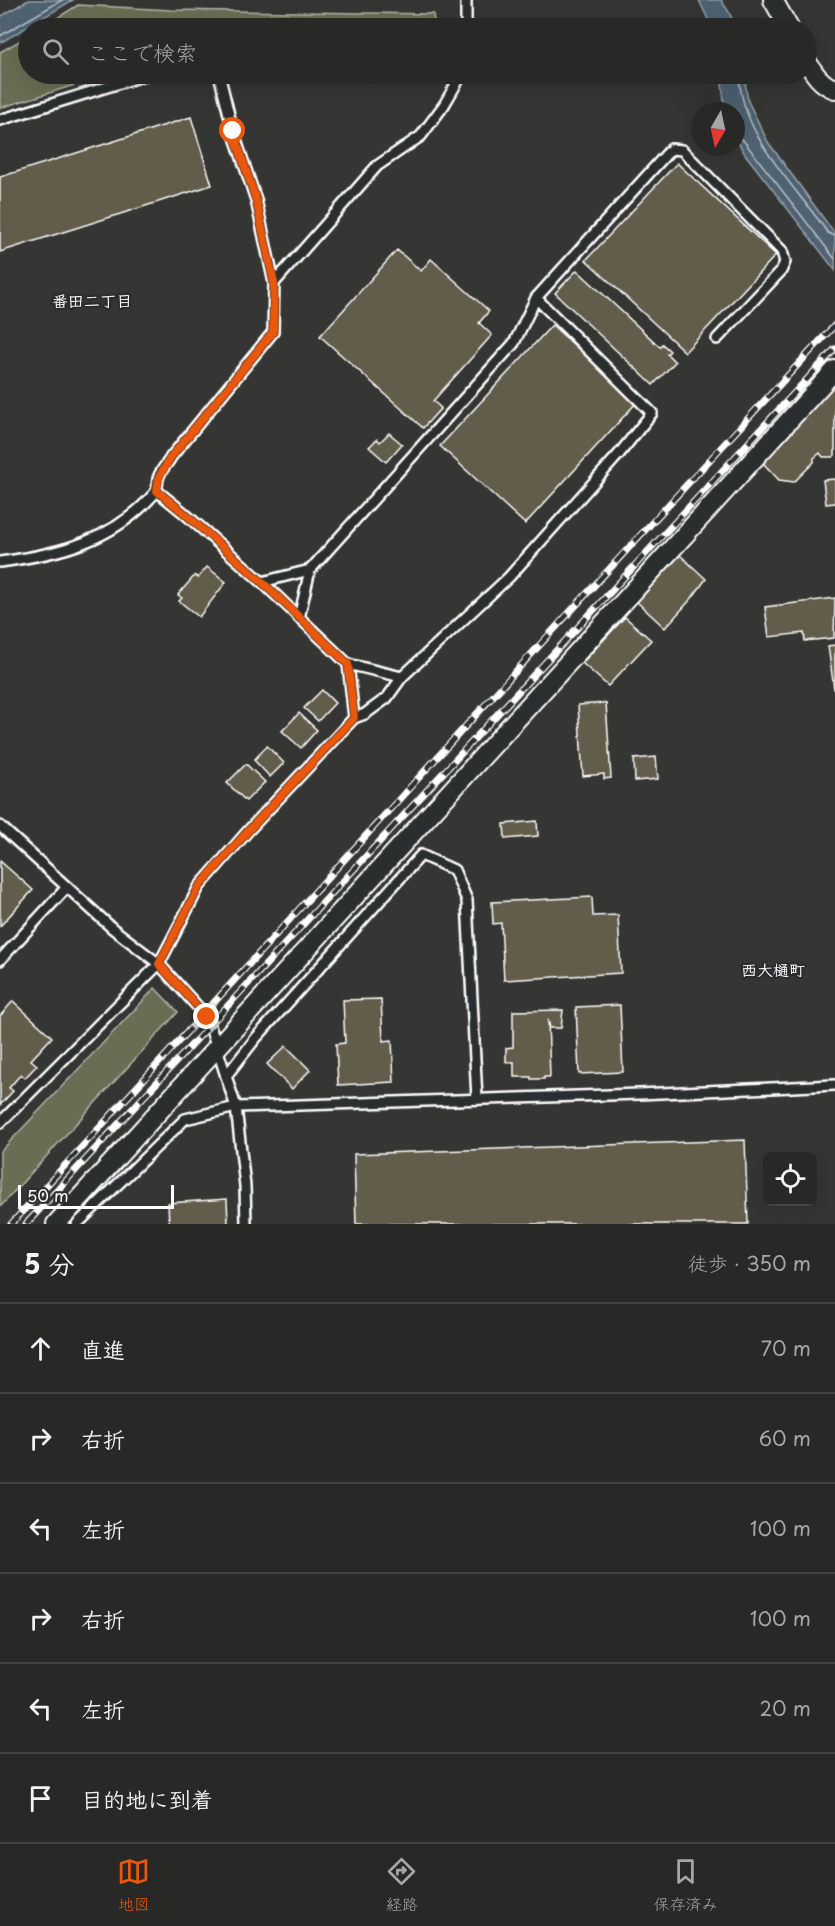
<!DOCTYPE html>
<html lang="ja">
<head>
<meta charset="utf-8">
<style>
	:root { --surface:#282827; --page:#343433; --text:#f1f3f6; --muted:#a5a6a7; --line:#444; --accent:#ea580c }
	body { margin:0; font-family:"Playpen Sans","Klee One",sans-serif; background:var(--page); color:var(--text) }
	.controls { position:absolute; right:18px; bottom:18px; display:grid; overflow:hidden; border-radius:9px; box-shadow:0 6px 24px #0002 }
	.controls button { width:54px; height:54px; display:grid; place-items:center; padding:0; border:0; border-bottom:2px solid var(--line); background:var(--surface); color:var(--text); font:30px sans-serif }
	.compass { position:absolute; left:691px; top:102px; width:54px; height:54px; border-radius:50%; background:var(--surface); box-shadow:0 6px 24px #0002; rotate:189deg }
	.scale { position:absolute; left:18px; bottom:15px; width:156px; box-sizing:border-box; padding-left:6px; border:3px solid #fff; border-top:0; font-size:16px; line-height:21px; white-space:nowrap; color:#fff; -webkit-text-stroke:4px #2a2d2e; paint-order:stroke }
	.stop { position:absolute; width:18px; height:18px; margin:-14px; border:4px solid #ea580c; border-radius:50%; background:#fff }
	.stop.end { background:#ea580c; border-color:#fff; box-shadow:0 2px 6px #0008 }
	.list { margin:0; padding:0; list-style:none }
	h2 { display:flex; justify-content:space-between; align-items:center; height:78px; margin:0; padding:0 24px; font-size:26px }
	h2 small { font-size:20px; font-weight:400; color:var(--muted) }
	.list li { display:grid; grid-template-columns:39px 1fr auto; gap:18px; align-items:center; box-sizing:border-box; height:90px; padding:0 24px; border-top:2px solid var(--line) }
	.list b { display:block; font-size:22px; white-space:nowrap }
	.list em { font-size:20px; font-style:normal; color:var(--muted) }
	.icon { flex:none; width:33px; height:33px; fill:none; stroke:currentColor; stroke-width:2; stroke-linecap:round; stroke-linejoin:round }
	.map { position:relative; flex:none; width:835px; height:1224px; overflow:hidden }
	.search { position:absolute; background:var(--surface); box-shadow:0 6px 24px #0002; left:18px; right:18px; top:18px; height:66px; display:flex; align-items:center; gap:15px; box-sizing:border-box; padding:0 21px; border-radius:33px; color:var(--muted); font-size:22px }
	.sheet { height:618px; background:var(--surface) }
	nav { display:flex; justify-content:space-around; align-items:center; box-sizing:border-box; height:84px; border-top:2px solid var(--line); background:var(--surface); font-size:16px; color:var(--muted) }
	nav a { display:grid; justify-items:center; gap:3px }
	nav .on { color:var(--accent) }
	.map>svg:first-child { display:block }
	.green { fill:#676e53; stroke:#b3b6a9; stroke-width:1.5 }
	.water { fill:#4f6272; stroke:#95a1aa; stroke-width:1.5 }
	.lines { fill:none; stroke-linecap:round; stroke-linejoin:round }
	.shore { stroke:#b9c0c7; stroke-width:1.5 }
	.building { fill:#625c4b; stroke:#fff; stroke-width:1.5 }
	.lane-casing { stroke:#fff; stroke-width:14 }
	.street-casing { stroke:#fff; stroke-width:22 }
	.lane { stroke:#2a2d2e; stroke-width:9 }
	.street { stroke:#2a2d2e; stroke-width:18 }
	.rail-casing { stroke:#fff; stroke-width:7 }
	.rail { stroke:#2a2d2e; stroke-width:4.5; stroke-dasharray:14; stroke-linecap:butt }
	.route { stroke:#ea580c; stroke-width:8 }
	.labels { text-anchor:middle; dominant-baseline:central; stroke-width:4.5; stroke-linejoin:round; paint-order:stroke }
	.neighbourhood-label { font-size:16px; font-weight:bold; fill:#fff; stroke:#2a2d2e }
</style>
</head>
<body>
<div class="map">
<svg width="835" height="1224" viewBox="0 0 835 1224">
	<rect width="100%" height="100%" fill="#353634"/>
	<filter id="ink" filterUnits="userSpaceOnUse"><feTurbulence type="fractalNoise" baseFrequency=".0167" numOctaves="2"/><feDisplacementMap in="SourceGraphic" scale="12" xChannelSelector="R" yChannelSelector="G"/><feConvolveMatrix kernelMatrix="1 2 1 2 8 2 1 2 1" color-interpolation-filters="sRGB"/></filter>
	<g filter="url(#ink)">
		<!-- green -->
		<g class="green">
			<polygon points="78,5 171,10 433,14 435,28 41,28"/>
			<polygon points="28,36 28,74 111,74 0,108 0,52"/>
			<polygon points="287,74 436,74 325,79"/>
			<polygon points="155,988 178,1012 0,1207 0,1152"/>
		</g>
		<!-- water -->
		<g class="water">
			<polygon points="28,0 73,0 0,43 0,17"/>
			<polygon points="699,0 721,0 729,12 736,28 712,28"/>
			<polygon points="721,74 744,74 748,101 768,142 835,234 835,270 745,154 736,139 736,111 725,111"/>
		</g>
		<g class="lines">
			<!-- shore -->
			<g class="shore">
				<polyline points="0,36 62,0"/>
				<path d="M739 74C741 136 794 184 828 233L835 236"/>
				<polyline points="736,137 743,140 835,259"/>
			</g>
		</g>
		<!-- building -->
		<g class="building">
			<polygon points="191,117 212,185 0,252 0,177"/>
			<polygon points="677,163 776,255 685,352 586,260"/>
			<polygon points="397,250 421,271 431,259 489,311 479,323 492,335 433,401 441,408 423,428 320,336"/>
			<polygon points="577,270 660,347 662,344 670,351 667,354 675,362 653,385 555,293"/>
			<polygon points="552,325 637,402 525,524 440,446"/>
			<polygon points="835,383 835,455 833,457 823,457 820,453 814,458 814,462 794,482 779,480 763,463"/>
			<polygon points="389,433 402,444 386,462 369,447 377,439 380,442"/>
			<polygon points="835,479 835,503 826,504 823,480"/>
			<polygon points="680,555 706,579 692,598 665,628 637,602"/>
			<polygon points="207,567 226,582 199,617 179,601 182,598 178,595 195,575 198,578"/>
			<polygon points="835,598 834,638 805,641 804,633 769,637 765,607"/>
			<polygon points="625,617 651,640 608,686 582,663"/>
			<polygon points="835,645 835,689 834,689 828,646"/>
			<polygon points="322,690 335,703 318,721 304,708"/>
			<polygon points="606,703 611,778 604,779 604,774 583,776 578,705"/>
			<polygon points="299,713 317,730 301,748 282,731"/>
			<polygon points="267,746 284,763 270,777 254,760"/>
			<polygon points="656,757 658,779 635,781 634,759"/>
			<polygon points="246,764 265,782 246,801 227,783"/>
			<polygon points="537,821 538,836 505,839 504,824"/>
			<polygon points="0,861 33,890 0,926"/>
			<polygon points="592,897 593,916 618,915 621,973 504,980 501,923 493,924 492,902"/>
			<polygon points="381,999 383,1041 392,1040 394,1082 338,1085 336,1044 345,1043 343,1000"/>
			<polygon points="13,1001 52,1037 31,1060 37,1065 25,1078 21,1074 9,1088 13,1091 0,1105 0,1016"/>
			<polygon points="620,1005 623,1072 579,1074 576,1007"/>
			<polygon points="563,1010 561,1028 550,1028 548,1020 550,1077 544,1077 544,1079 531,1079 531,1077 514,1077 514,1062 506,1062 506,1048 513,1047 513,1011"/>
			<polygon points="286,1046 310,1070 292,1089 267,1064"/>
			<polygon points="745,1140 748,1224 356,1224 354,1154"/>
			<polygon points="227,1199 228,1224 169,1224 168,1203"/>
		</g>
		<g class="lines">
			<!-- lane casing -->
			<g class="lane-casing">
				<g id="lane">
					<polyline points="466,28 466,0"/>
					<polyline points="219,74 233,131 256,200 274,283"/>
					<polyline points="356,74 391,77 413,74"/>
					<polyline points="0,120 149,74"/>
					<polyline points="536,298 671,149 682,150 782,251 785,262 781,271 717,339"/>
					<path d="M0 562C59 554 113 541 154 494 159 489 156 482 159 476 161 470 168 463 171 457L273 332 274 283 377 166 421 136 444 105 462 74"/>
					<polyline points="262,582 310,570 514,343 536,298 652,413 619,454 509,577 402,677 387,698 365,714 354,718"/>
					<polyline points="299,618 310,570"/>
					<polyline points="348,664 402,677"/>
					<polyline points="0,826 112,928 159,964 207,1017 236,1107 245,1186 246,1224"/>
					<polyline points="0,960 67,887"/>
					<polyline points="226,1076 256,1038 421,855 454,870 467,900 477,1099"/>
					<polyline points="0,1123 159,964 199,887 248,831 354,718 348,664 262,582 183,512 157,491"/>
					<polyline points="77,1224 185,1119 236,1107 639,1094 835,1085"/>
				</g>
			</g>
			<!-- street casing -->
			<g class="street-casing">
				<g id="street">
					<polyline points="773,0 789,28"/>
					<path d="M806 60C813 72 821 85 835 89"/>
					<polyline points="56,1224 835,370"/>
				</g>
			</g>
			<!-- lane -->
			<use href="#lane" class="lane"/>
			<!-- street -->
			<use href="#street" class="street"/>
			<!-- rail casing -->
			<g class="rail-casing">
				<g id="rail">
					<path d="M11 1224C287 925 557 622 835 325"/>
					<polyline points="26,1224 835,349"/>
				</g>
			</g>
			<!-- rail -->
			<use href="#rail" class="rail"/>
		</g>
	</g>
	<g class="lines" filter="url(#ink)">
		<!-- route -->
		<polyline class="route" points="207,1017 159,964 199,887 248,831 354,718 348,664 262,582 183,512 157,491 159,477 171,457 273,332 274,283 256,200 233,131"/>
	</g>
	<g class="labels">
		<!-- neighbourhood labels -->
		<g class="neighbourhood-label">
			<text x="92" y="300">番田二丁目</text>
			<text x="773" y="969">西大樋町</text>
		</g>
	</g>
</svg>
<div class="controls">
<button><svg class="icon" aria-label="locate" viewBox="0 0 24 24"><circle cx="12" cy="12" r="6"/><path d="M12 2v4M12 18v4M2 12h4M18 12h4"/></svg></button>
</div>
<svg class="compass" viewBox="-18 -18 36 36"><path d="M0-13l5 13h-10z" fill="#e53935"/><path d="M0 13l5-13h-10z" fill="#a5a6a7"/></svg>
<div class="scale">50 m</div>
<div class="stop" style="left:233px;top:131px"></div>
<div class="stop end" style="left:207px;top:1017px"></div>
<div class="search"><svg class="icon" aria-label="search" viewBox="0 0 24 24"><circle cx="10" cy="10" r="6"/><path d="M15 15l6 6"/></svg>ここで検索</div>
</div>
<section class="sheet">
<h2>5 分<small>徒歩 · 350 m</small></h2>
<ul class="list">
<li><svg class="icon" aria-label="ahead" viewBox="0 0 24 24"><path d="M12 20V5M6 11l6-6 6 6"/></svg><div><b>直進</b></div><em>70 m</em></li>
<li><svg class="icon" aria-label="right" viewBox="0 0 24 24"><path d="M7 20v-9h11M14 6l5 5-5 5"/></svg><div><b>右折</b></div><em>60 m</em></li>
<li><svg class="icon" aria-label="left" viewBox="0 0 24 24"><path d="M17 20v-9H6M10 6l-5 5 5 5"/></svg><div><b>左折</b></div><em>100 m</em></li>
<li><svg class="icon" aria-label="right" viewBox="0 0 24 24"><path d="M7 20v-9h11M14 6l5 5-5 5"/></svg><div><b>右折</b></div><em>100 m</em></li>
<li><svg class="icon" aria-label="left" viewBox="0 0 24 24"><path d="M17 20v-9H6M10 6l-5 5 5 5"/></svg><div><b>左折</b></div><em>20 m</em></li>
<li><svg class="icon" aria-label="arrive" viewBox="0 0 24 24"><path d="M6 21V4h12l-3 4 3 4H6"/></svg><div><b>目的地に到着</b></div></li>
</ul>
</section>
<nav>
<a class="on"><svg class="icon" aria-label="map" viewBox="0 0 24 24"><path d="M3 6l6-2 6 2 6-2v14l-6 2-6-2-6 2zM9 4v14M15 6v14"/></svg>地図</a>
<a><svg class="icon" aria-label="directions" viewBox="0 0 24 24"><path d="M12 3l9 9-9 9-9-9zM9 14v-3h6M13 9l2 2-2 2"/></svg>経路</a>
<a><svg class="icon" aria-label="saved" viewBox="0 0 24 24"><path d="M7 4h10v16l-5-4-5 4z"/></svg>保存済み</a>
</nav>
</body>
</html>
